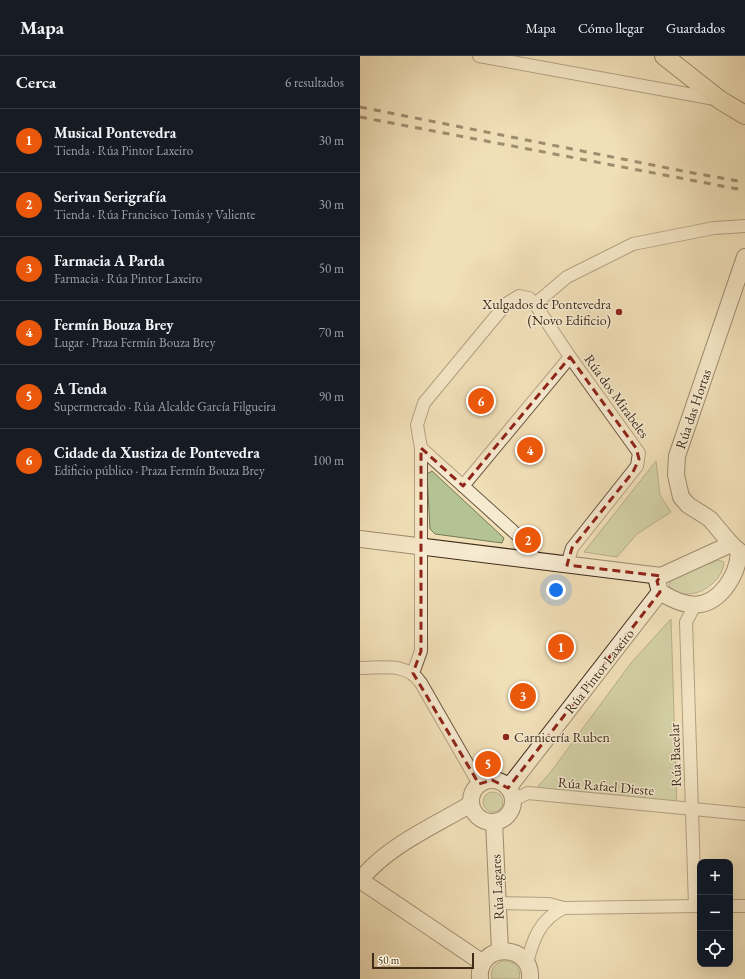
<!DOCTYPE html>
<html lang="es">
<head>
<meta charset="utf-8">
<style>
	:root { --surface:#171b24; --page:#20242c; --text:#f1f3f6; --muted:#9ea1a6; --line:#363941; --accent:#ea580c }
	body { margin:0; font-family:"EB Garamond",serif; background:var(--page); color:var(--text) }
	.controls { position:absolute; right:12px; bottom:12px; display:grid; overflow:hidden; border-radius:8px; box-shadow:0 4px 16px #0002 }
	.controls button { width:36px; height:36px; display:grid; place-items:center; padding:0; border:0; border-bottom:1px solid var(--line); background:var(--surface); color:var(--text); font:20px sans-serif }
	.scale { position:absolute; left:12px; bottom:10px; width:102px; box-sizing:border-box; padding-left:4px; border:2px solid #3e2b18; border-top:0; font-size:11px; line-height:14px; white-space:nowrap; color:#3e2b18; -webkit-text-stroke:3px #f6ead1; paint-order:stroke }
	.you { position:absolute; left:196px; top:534px; width:14px; height:14px; margin:-10px; border:3px solid #fff; border-radius:50%; background:#1a73e8; box-shadow:0 0 0 6px #1a73e833 }
	.badge { display:grid; place-items:center; width:26px; height:26px; border-radius:50%; background:var(--accent); color:#fff; font-size:13px; font-weight:700 }
	.pin { position:absolute; translate:-50% -50%; border:2px solid #fff; box-shadow:0 1px 4px #0006 }
	.list { margin:0; padding:0; list-style:none }
	h2 { display:flex; justify-content:space-between; align-items:center; height:52px; margin:0; padding:0 16px; font-size:17px }
	h2 small { font-size:13px; font-weight:400; color:var(--muted) }
	.list li { display:grid; grid-template-columns:26px 1fr auto; gap:12px; align-items:center; box-sizing:border-box; height:64px; padding:0 16px; border-top:1px solid var(--line) }
	.list b { display:block; font-size:15px; white-space:nowrap }
	.list p { margin:0; font-size:13px; white-space:nowrap; color:var(--muted) }
	.list em { font-size:13px; font-style:normal; color:var(--muted) }
	.icon { flex:none; width:22px; height:22px; fill:none; stroke:currentColor; stroke-width:2; stroke-linecap:round; stroke-linejoin:round }
	.map { position:relative; flex:none; width:385px; height:923px; overflow:hidden }
	header { display:flex; align-items:center; gap:24px; box-sizing:border-box; height:56px; padding:0 20px; background:var(--surface); border-bottom:1px solid var(--line) }
	header strong { font-size:19px }
	nav { display:flex; gap:22px; margin-inline-start:auto; font-size:14px }
	main { display:flex }
	aside { flex:1; background:var(--surface) }
	.map>svg:first-child { display:block }
	.green { fill:#b3c394; stroke:#787756 }
	.lines { fill:none; stroke-linecap:round; stroke-linejoin:round }
	.street-casing { stroke:#6b5840; stroke-width:14 }
	.secondary-casing { stroke:#3e2b18; stroke-width:18 }
	.primary-casing { stroke:#3e2b18; stroke-width:20 }
	.street { stroke:#f6ead1; stroke-width:12 }
	.secondary { stroke:#f6ead1; stroke-width:16 }
	.primary { stroke:#f1dfb8; stroke-width:18 }
	.rail { stroke:#3e2b18; stroke-width:3; stroke-dasharray:7 7; stroke-linecap:butt }
	.marked { fill:none; stroke:#8f2418; stroke-width:3; stroke-dasharray:8 5; stroke-linejoin:round }
	.poi-dot { fill:#8f2418; stroke:#f6ead1; stroke-width:1.5 }
	.labels { text-anchor:middle; dominant-baseline:central; stroke-width:3; stroke-linejoin:round; paint-order:stroke }
	.poi-label { font-size:14px; fill:#3e2b18; stroke:#f6ead1; text-anchor:end }
	.street-label { font-size:14px; fill:#3e2b18; stroke:#f6ead1 }
</style>
</head>
<body>
<header>
<strong>Mapa</strong>
<nav><a>Mapa</a><a>Cómo llegar</a><a>Guardados</a></nav>
</header>
<main>
<aside>
<h2>Cerca<small>6 resultados</small></h2>
<ul class="list">
<li><span class="badge">1</span><div><b>Musical Pontevedra</b><p>Tienda · Rúa Pintor Laxeiro</p></div><em>30 m</em></li>
<li><span class="badge">2</span><div><b>Serivan Serigrafía</b><p>Tienda · Rúa Francisco Tomás y Valiente</p></div><em>30 m</em></li>
<li><span class="badge">3</span><div><b>Farmacia A Parda</b><p>Farmacia · Rúa Pintor Laxeiro</p></div><em>50 m</em></li>
<li><span class="badge">4</span><div><b>Fermín Bouza Brey</b><p>Lugar · Praza Fermín Bouza Brey</p></div><em>70 m</em></li>
<li><span class="badge">5</span><div><b>A Tenda</b><p>Supermercado · Rúa Alcalde García Filgueira</p></div><em>90 m</em></li>
<li><span class="badge">6</span><div><b>Cidade da Xustiza de Pontevedra</b><p>Edificio público · Praza Fermín Bouza Brey</p></div><em>100 m</em></li>
</ul>
</aside>
<div class="map">
<svg width="385" height="923" viewBox="0 0 385 923">
	<rect width="100%" height="100%" fill="#f1dfb8"/>
	<filter id="stains"><feTurbulence type="fractalNoise" baseFrequency=".005" numOctaves="4"/><feColorMatrix values="0 0 0 0 .2 0 0 0 0 .09 0 0 0 0 .02 0 0 0 .5 -.17"/></filter>
	<radialGradient id="worn" r=".72"><stop offset=".6" stop-color="#630" stop-opacity="0"/><stop offset="1" stop-color="#630" stop-opacity=".3"/></radialGradient>
	<!-- green -->
	<g class="green">
		<polygon points="296,405 300,439 311,456 277,478 257,501 224,496"/>
		<polygon points="72,415 144,482 142,487 75,478 70,473 67,418"/>
		<path d="M358 504 364 506C363 529 327 550 309 530L311 523Z"/>
		<polygon points="311,563 317,754 173,736 190,717 271,607"/>
		<circle cx="133" cy="746" r="10"/>
		<path d="M142 905C153 904 162 911 159 923H132C130 914 134 908 142 905Z"/>
	</g>
	<g class="lines">
		<!-- street casing -->
		<g class="street-casing">
			<g id="street">
				<polyline points="119,0 355,43"/>
				<polyline points="175,248 207,221 273,188 354,172 385,170"/>
				<polyline points="103,430 210,301"/>
				<polyline points="176,505 165,486 61,392 57,369 64,347 146,248 159,240 169,242 175,248 210,301 279,397 277,410 212,492 207,509"/>
				<path d="M0 612C23 612 47 606 61 627L119 728"/>
				<polyline points="53,617 61,595 61,392"/>
				<polyline points="153,744 168,737 385,758"/>
				<polyline points="138,847 189,848 204,852 340,850"/>
				<polyline points="335,850 326,566 335,549"/>
				<polyline points="370,850 385,850"/>
				<path d="M167 907C173 883 180 863 204 852"/>
			</g>
		</g>
		<!-- secondary casing -->
		<g class="secondary-casing">
			<g id="secondary">
				<polyline points="0,483 301,520"/>
				<polyline points="371,488 350,463 328,449 321,441 316,419 317,400 385,201"/>
				<path d="M371 488 379 495C378 510 374 520 365 532 346 556 324 551 300 536L297 525 301 520Z"/>
				<circle cx="132" cy="745" r="21"/>
				<polyline points="148,732 300,536"/>
				<polyline points="134,766 140,895"/>
				<polyline points="0,824 123,907"/>
				<path d="M0 824C29 789 72 771 111 748"/>
				<path d="M120 923C116 886 173 886 170 923"/>
			</g>
		</g>
		<!-- primary casing -->
		<g class="primary-casing">
			<polyline id="primary" points="304,0 360,44 385,59"/>
		</g>
		<!-- street -->
		<use href="#street" class="street"/>
		<!-- secondary -->
		<use href="#secondary" class="secondary"/>
		<!-- primary -->
		<use href="#primary" class="primary"/>
		<!-- rail -->
		<g class="rail">
			<polyline points="0,51 333,117 384,126"/>
			<polyline points="0,61 383,134"/>
		</g>
	</g>
	<!-- marked area -->
	<path d="M0 0H385V923H0ZM210 301 276 392 279 403 273 416 212 492 207 509 301 520 297 525 300 536 148 732 132 724 119 728 53 617 61 595V392L103 430Z" fill="#f1dfb8" fill-opacity=".55" fill-rule="evenodd"/>
	<path class="marked" d="M210 301 276 392 279 403 273 416 212 492 207 509 301 520 297 525 300 536 148 732 132 724 119 728 53 617 61 595V392L103 430Z"/>
	<!-- markers -->
	<g class="poi-dot">
		<circle cx="259" cy="256" r="4"/>
		<circle cx="146" cy="681" r="4"/>
	</g>
	<g class="labels">
		<!-- poi labels -->
		<g class="poi-label">
			<text x="251" y="248">Xulgados de Pontevedra<tspan x="251" dy="16">(Novo Edificio)</tspan></text>
			<text x="154" y="681" text-anchor="start">Carnicería Ruben</text>
		</g>
		<!-- street labels -->
		<g class="street-label">
			<text transform="translate(257 340) rotate(54)">Rúa dos Mirabeles</text>
			<text transform="translate(333 353) rotate(-71)">Rúa das Hortas</text>
			<text transform="translate(239 615) rotate(-52)">Rúa Pintor Laxeiro</text>
			<text transform="translate(315 699) rotate(-92)">Rúa Bacelar</text>
			<text transform="translate(246 730) rotate(5)">Rúa Rafael Dieste</text>
			<text transform="translate(137 831) rotate(-93)">Rúa Lagares</text>
		</g>
	</g>
	<rect width="100%" height="100%" filter="url(#stains)"/>
	<rect width="100%" height="100%" fill="url(#worn)"/>
</svg>
<div class="controls">
<button>+</button>
<button>−</button>
<button><svg class="icon" aria-label="locate" viewBox="0 0 24 24"><circle cx="12" cy="12" r="6"/><path d="M12 2v4M12 18v4M2 12h4M18 12h4"/></svg></button>
</div>
<div class="scale">50 m</div>
<div class="you"></div>
<div class="pin badge" style="left:201px;top:591px">1</div>
<div class="pin badge" style="left:168px;top:484px">2</div>
<div class="pin badge" style="left:163px;top:640px">3</div>
<div class="pin badge" style="left:170px;top:394px">4</div>
<div class="pin badge" style="left:128px;top:708px">5</div>
<div class="pin badge" style="left:121px;top:345px">6</div>
</div>
</main>
</body>
</html>
